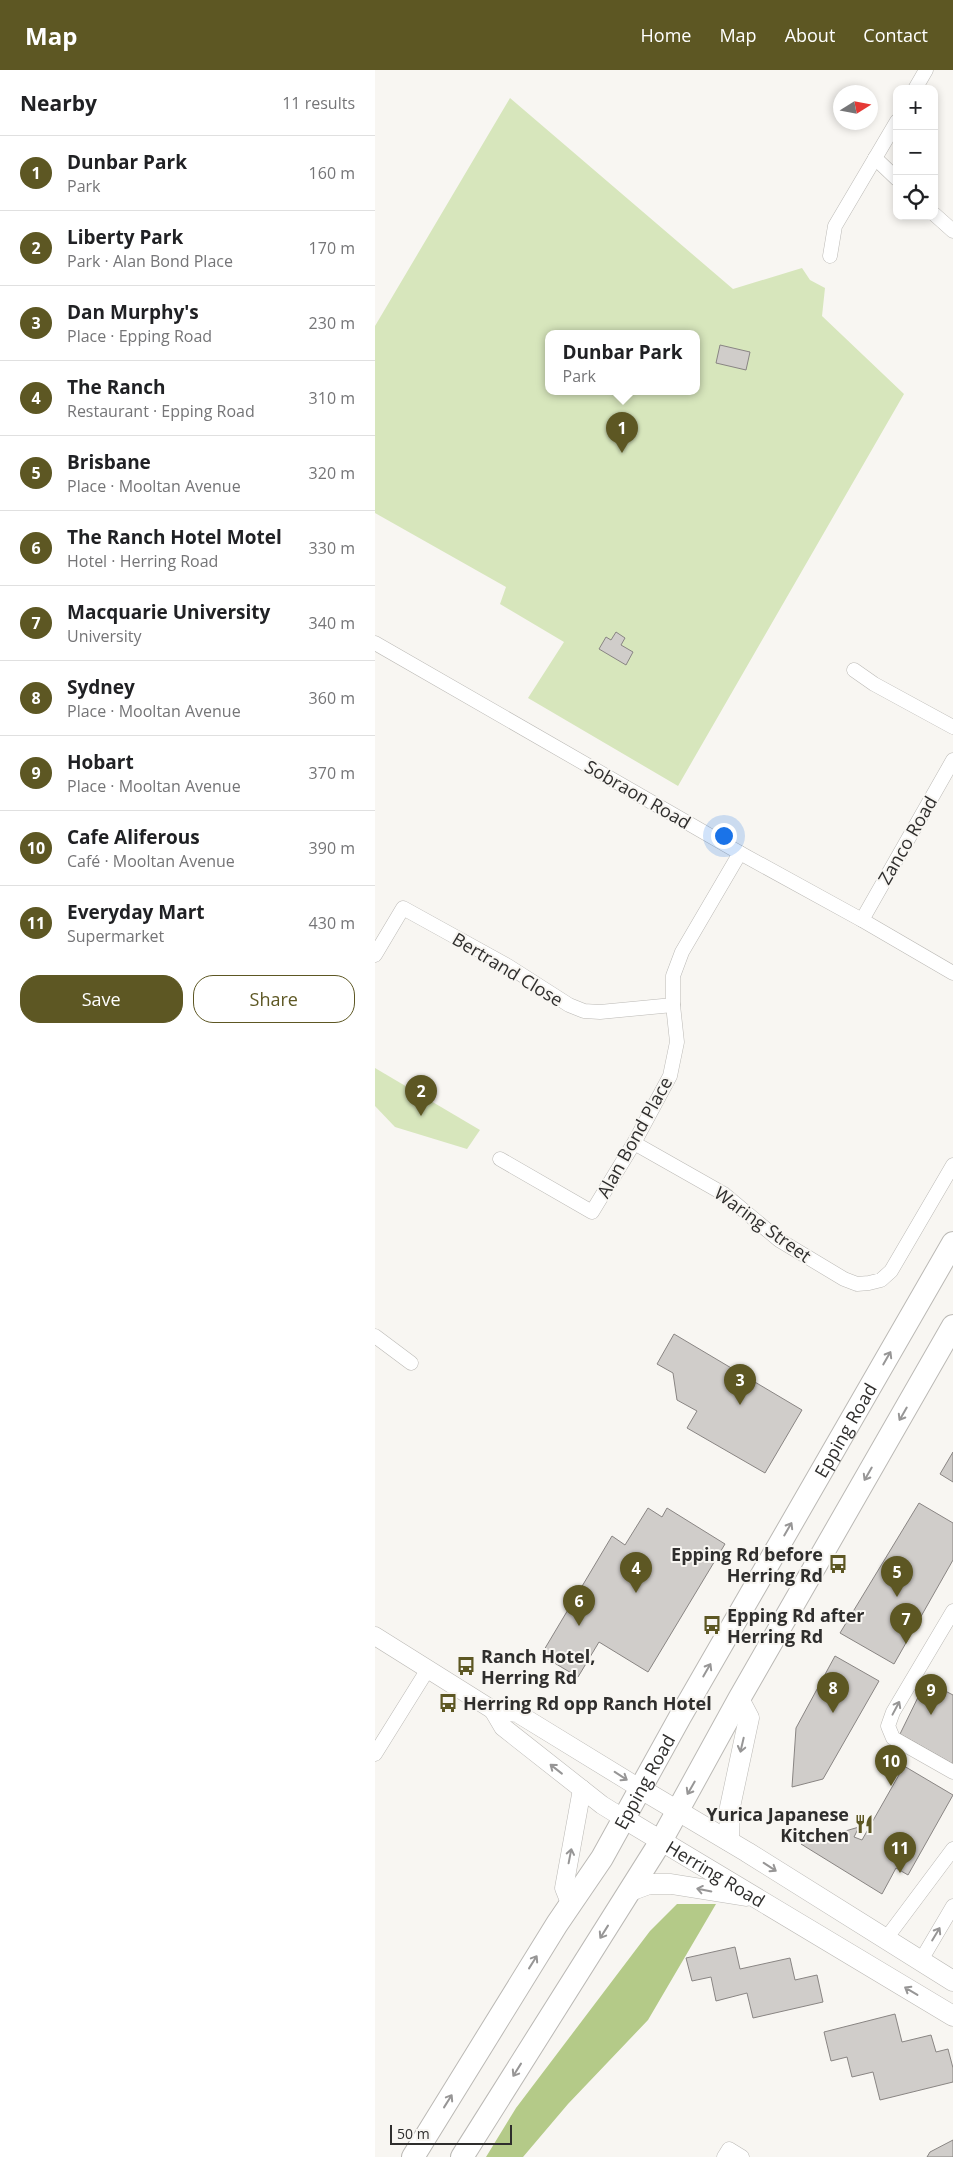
<!DOCTYPE html>
<html lang="en">
<head>
<meta charset="utf-8">
<style>
	:root { --surface:#fff; --page:#f6f6f6; --text:#202124; --muted:#757577; --line:#e0e0e0; --accent:#5d5723 }
	body { margin:0; font-family:"Open Sans",sans-serif; background:var(--page); color:var(--text) }
	.controls { position:absolute; right:15px; top:15px; display:grid; overflow:hidden; border-radius:10px; box-shadow:0 2px 8px #0003 }
	.controls button { width:45px; height:45px; display:grid; place-items:center; padding:0; border:0; border-bottom:1px solid var(--line); background:var(--surface); color:var(--text); font:25px sans-serif }
	.compass { position:absolute; left:458px; top:15px; width:45px; height:45px; border-radius:50%; background:var(--surface); box-shadow:0 2px 8px #0003; rotate:79deg }
	.scale { position:absolute; left:15px; bottom:12px; width:122px; box-sizing:border-box; padding-left:5px; border:2px solid #2f2e2d; border-top:0; font-size:14px; line-height:18px; white-space:nowrap; color:#2f2e2d; -webkit-text-stroke:4px #f8f6f2; paint-order:stroke }
	.you { position:absolute; left:348px; top:765px; width:18px; height:18px; margin:-12px; border:4px solid #fff; border-radius:50%; background:#1a73e8; box-shadow:0 0 0 8px #1a73e833 }
	.badge { display:grid; place-items:center; width:32px; height:32px; border-radius:50%; background:var(--accent); color:#fff; font-size:16px; font-weight:700 }
	.pin { position:absolute; translate:-50% -41px; filter:drop-shadow(0 1px 2px #0008) }
	.pin::after { content:''; position:absolute; top:26px; width:18px; height:15px; background:inherit; clip-path:polygon(0 0,100% 0,50% 100%) }
	.popup { position:absolute; left:170px; top:260px; width:155px; height:65px; box-sizing:border-box; display:grid; place-content:center; border-radius:10px; background:var(--surface); filter:drop-shadow(0 1px 4px #0005); font-size:16px; white-space:nowrap; color:var(--muted) }
	.popup b { font-size:19px; color:var(--text) }
	.popup::after { content:''; position:absolute; left:50%; top:100%; margin-left:-10px; border:10px solid transparent; border-top-color:var(--surface) }
	.list { margin:0; padding:0; list-style:none }
	h2 { display:flex; justify-content:space-between; align-items:center; height:65px; margin:0; padding:0 20px; font-size:21px }
	h2 small { font-size:16px; font-weight:400; color:var(--muted) }
	.list li { display:grid; grid-template-columns:32px 1fr auto; gap:15px; align-items:center; box-sizing:border-box; height:75px; padding:0 20px; border-top:1px solid var(--line) }
	.list b { display:block; font-size:19px; white-space:nowrap }
	.list p { margin:0; font-size:16px; white-space:nowrap; color:var(--muted) }
	.list em { font-size:16px; font-style:normal; color:var(--muted) }
	.actions { display:flex; gap:10px; padding:15px 20px }
	.actions a { flex:1; padding:11px 0; border:1px solid var(--accent); border-radius:20px; text-align:center; font-size:18px; color:var(--accent) }
	.actions .main { background:var(--accent); color:#fff }
	.icon { flex:none; width:28px; height:28px; fill:none; stroke:currentColor; stroke-width:2; stroke-linecap:round; stroke-linejoin:round }
	.map { position:relative; flex:none; width:578px; height:2087px; overflow:hidden }
	header { display:flex; align-items:center; gap:30px; box-sizing:border-box; height:70px; padding:0 25px; background:var(--accent); color:#fff }
	header strong { font-size:24px }
	nav { display:flex; gap:28px; margin-inline-start:auto; font-size:18px }
	main { display:flex }
	aside { flex:1; background:var(--surface) }
	.map>svg:first-child { display:block }
	.green { fill:#d7e6bc; fill-rule:evenodd }
	.forest { fill:#b4ca88 }
	.building { fill:#d0cdca; stroke:#898583 }
	.lines { fill:none; stroke-linecap:round; stroke-linejoin:round }
	.minor-casing { stroke:#bbb9b5; stroke-width:15 }
	.tertiary-casing { stroke:#bbb9b5; stroke-width:19 }
	.secondary-casing { stroke:#bbb9b5; stroke-width:21 }
	.primary-casing { stroke:#bbb9b5; stroke-width:24 }
	.minor { stroke:#fff; stroke-width:14 }
	.tertiary { stroke:#fff; stroke-width:18 }
	.secondary { stroke:#fff; stroke-width:20 }
	.primary { stroke:#fff; stroke-width:22 }
	.oneway { stroke:#979696 }
	.labels { text-anchor:middle; dominant-baseline:central; stroke-width:4; stroke-linejoin:round; paint-order:stroke }
	.street-label { font-size:18px; fill:#2f2e2d; stroke:#f8f6f2 }
	.poi-label { font-size:18px; font-weight:bold; fill:#2f2e2d; stroke:#f8f6f2; text-anchor:start }
</style>
</head>
<body>
<header>
<strong>Map</strong>
<nav><a>Home</a><a>Map</a><a>About</a><a>Contact</a></nav>
</header>
<main>
<aside>
<h2>Nearby<small>11 results</small></h2>
<ul class="list">
<li><span class="badge">1</span><div><b>Dunbar Park</b><p>Park</p></div><em>160 m</em></li>
<li><span class="badge">2</span><div><b>Liberty Park</b><p>Park · Alan Bond Place</p></div><em>170 m</em></li>
<li><span class="badge">3</span><div><b>Dan Murphy's</b><p>Place · Epping Road</p></div><em>230 m</em></li>
<li><span class="badge">4</span><div><b>The Ranch</b><p>Restaurant · Epping Road</p></div><em>310 m</em></li>
<li><span class="badge">5</span><div><b>Brisbane</b><p>Place · Mooltan Avenue</p></div><em>320 m</em></li>
<li><span class="badge">6</span><div><b>The Ranch Hotel Motel</b><p>Hotel · Herring Road</p></div><em>330 m</em></li>
<li><span class="badge">7</span><div><b>Macquarie University</b><p>University</p></div><em>340 m</em></li>
<li><span class="badge">8</span><div><b>Sydney</b><p>Place · Mooltan Avenue</p></div><em>360 m</em></li>
<li><span class="badge">9</span><div><b>Hobart</b><p>Place · Mooltan Avenue</p></div><em>370 m</em></li>
<li><span class="badge">10</span><div><b>Cafe Aliferous</b><p>Café · Mooltan Avenue</p></div><em>390 m</em></li>
<li><span class="badge">11</span><div><b>Everyday Mart</b><p>Supermarket</p></div><em>430 m</em></li>
</ul>
<div class="actions"><a class="main">Save</a><a>Share</a></div>
</aside>
<div class="map">
<svg width="578" height="2087" viewBox="0 0 578 2087">
	<rect width="100%" height="100%" fill="#f8f6f2"/>
	<!-- green -->
	<g class="green">
		<path d="M135 28 358 219 427 198 435 210 450 218 447 246 529 324 303 716 153 628 189 572 125 534 131 517 0 443V256ZM173 264H321V322H173Z"/>
		<polygon points="0,998 105,1060 92,1079 20,1057 0,1036"/>
	</g>
	<!-- forest -->
	<polygon class="forest" points="302,1834 341,1834 273,1950 193,2034 148,2087 111,2087 141,2038 275,1861"/>
	<!-- building -->
	<g class="building">
		<polygon points="345,275 375,282 371,300 341,293"/>
		<polygon points="241,562 250,568 246,575 258,582 251,595 224,579 231,567 236,570"/>
		<polygon points="299,1264 427,1340 390,1403 312,1358 322,1341 302,1330 298,1303 282,1294"/>
		<polygon points="578,1382 578,1412 565,1404"/>
		<polygon points="544,1433 578,1453 578,1490 519,1594 465,1563"/>
		<polygon points="273,1438 287,1447 292,1438 350,1474 273,1602 224,1572 203,1607 166,1585 237,1466 250,1475"/>
		<polygon points="460,1586 504,1611 448,1709 417,1717 421,1658"/>
		<polygon points="551,1611 578,1625 578,1694 525,1664"/>
		<polygon points="529,1696 578,1725 533,1805 521,1798 507,1824 426,1774 484,1757 479,1767 487,1770"/>
		<polygon points="360,1877 365,1899 415,1888 420,1910 442,1905 448,1932 378,1948 372,1923 341,1931 336,1907 317,1911 311,1888"/>
		<polygon points="520,1944 527,1972 556,1965 561,1982 573,1979 578,1998 578,2012 505,2030 498,2002 477,2007 472,1987 456,1991 449,1962"/>
		<polygon points="578,2070 578,2087 552,2087 555,2082"/>
	</g>
	<g class="lines">
		<!-- minor casing -->
		<g class="minor-casing">
			<g id="minor">
				<polyline points="540,19 551,0"/>
				<polyline points="500,88 522,109"/>
				<polyline points="559,144 578,161"/>
				<polyline points="455,186 460,156 522,51"/>
				<polyline points="0,573 365,783 487,850 578,903"/>
				<polyline points="479,600 499,614 578,657"/>
				<polyline points="487,850 578,690"/>
				<polyline points="0,885 28,838 133,896 194,935 209,941 225,942 298,935"/>
				<polyline points="259,1073 349,1124 404,1170 469,1209 482,1214 494,1213 506,1210 516,1201 578,1095"/>
				<polyline points="125,1089 217,1142 259,1073 295,1006 302,972 298,935 298,906 307,882 365,783"/>
				<polyline points="0,1266 36,1293"/>
				<polyline points="578,1541 518,1642 513,1656 518,1668 578,1702"/>
				<polyline points="0,1684 53,1599"/>
				<polyline points="510,1870 578,1779"/>
				<polyline points="545,1892 578,1836"/>
				<polyline points="349,2087 354,2079 367,2087"/>
			</g>
		</g>
		<!-- tertiary casing -->
		<g class="tertiary-casing">
			<g id="tertiary">
				<polyline points="0,1566 118,1640 142,1643 266,1719"/>
				<polyline points="118,1640 128,1657 227,1735 248,1748"/>
				<polyline points="195,1833 189,1818 207,1719"/>
			</g>
		</g>
		<!-- secondary casing -->
		<g class="secondary-casing">
			<g id="secondary">
				<polyline points="266,1719 372,1782 578,1911"/>
				<path id="s1" d="M248 1748 578 1946"/>
				<polyline points="354,1771 355,1737 374,1648 364,1629"/>
				<polyline points="255,1821 274,1814 296,1814 371,1826"/>
			</g>
		</g>
		<!-- primary casing -->
		<g class="primary-casing">
			<g id="primary">
				<path id="s2" d="M38 2087 182 1854 227 1788 305 1647 578 1173"/>
				<polyline points="87,2087 286,1771 364,1629 578,1256"/>
			</g>
		</g>
		<!-- minor -->
		<use href="#minor" class="minor"/>
		<!-- tertiary -->
		<use href="#tertiary" class="tertiary"/>
		<!-- secondary -->
		<use href="#secondary" class="secondary"/>
		<!-- primary -->
		<use href="#primary" class="primary"/>
	</g>
	<!-- one-way arrows -->
	<defs><path id="oneway-shaft" d="M-6 0H5M1.5-3L5.5 0L1.5 3" fill="none" stroke-width="1.6" stroke-linecap="round" stroke-linejoin="round" transform="scale(1.25)"/></defs>
	<g class="oneway">
		<use href="#oneway-shaft" transform="translate(512 1288) rotate(-60)"/>
		<use href="#oneway-shaft" transform="translate(528 1344) rotate(120)"/>
		<use href="#oneway-shaft" transform="translate(493 1404) rotate(120)"/>
		<use href="#oneway-shaft" transform="translate(413 1459) rotate(-60)"/>
		<use href="#oneway-shaft" transform="translate(332 1600) rotate(-60)"/>
		<use href="#oneway-shaft" transform="translate(521 1638) rotate(-62)"/>
		<use href="#oneway-shaft" transform="translate(367 1675) rotate(103)"/>
		<use href="#oneway-shaft" transform="translate(181 1699) rotate(-142)"/>
		<use href="#oneway-shaft" transform="translate(246 1706) rotate(33)"/>
		<use href="#oneway-shaft" transform="translate(316 1718) rotate(120)"/>
		<use href="#oneway-shaft" transform="translate(195 1786) rotate(-79)"/>
		<use href="#oneway-shaft" transform="translate(395 1797) rotate(33)"/>
		<use href="#oneway-shaft" transform="translate(329 1820) rotate(-169)"/>
		<use href="#oneway-shaft" transform="translate(229 1862) rotate(122)"/>
		<use href="#oneway-shaft" transform="translate(561 1864) rotate(-59)"/>
		<use href="#oneway-shaft" transform="translate(158 1892) rotate(-58)"/>
		<use href="#oneway-shaft" transform="translate(536 1921) rotate(-149)"/>
		<use href="#oneway-shaft" transform="translate(142 2000) rotate(122)"/>
		<use href="#oneway-shaft" transform="translate(73 2031) rotate(-58)"/>
	</g>
	<!-- icons -->
	<defs>
		<g id="bus-bare" transform="scale(1.5)"><path d="M-5-6H5V4H4V6H2V4H-2V6H-4V4H-5ZM-3.5-4V0h7V-4ZM-3.5 1.2v1.5H-2V1.2ZM2 1.2v1.5H3.5V1.2Z" fill="#5d5723" stroke="#f8f6f2" stroke-width="2.5" paint-order="stroke"/></g>
		<g id="restaurant-bare" transform="scale(1.5)"><path d="M-5-6h1v4h1v-4h1v4h1v-4h1v5L-1.5 .5V6h-2V.5L-5-1ZM5-6V6H3V1.5H1.5Q1.5-4 5-6Z" fill="#5d5723" stroke="#f8f6f2" stroke-width="2.5" paint-order="stroke"/></g>
	</defs>
	<g fill-rule="evenodd">
		<use href="#bus-bare" x="463" y="1494"/>
		<use href="#bus-bare" x="337" y="1555"/>
		<use href="#bus-bare" x="91" y="1596"/>
		<use href="#bus-bare" x="73" y="1633"/>
		<use href="#restaurant-bare" x="489" y="1754"/>
	</g>
	<g class="labels">
		<!-- street labels -->
		<g class="street-label">
			<text transform="translate(263 724) rotate(30)">Sobraon Road</text>
			<text transform="translate(532 770) rotate(-60)">Zanco Road</text>
			<text transform="translate(133 899) rotate(31)">Bertrand Close</text>
			<text transform="translate(259 1067) rotate(-61)">Alan Bond Place</text>
			<text transform="translate(388 1154) rotate(36)">Waring Street</text>
			<text stroke="none"><textPath href="#s2" startOffset="846">Epping Road</textPath></text>
			<text stroke="none"><textPath href="#s2" startOffset="441">Epping Road</textPath></text>
			<text stroke="none"><textPath href="#s1" startOffset="108">Herring Road</textPath></text>
		</g>
		<!-- poi labels -->
		<g class="poi-label">
			<text x="448" y="1484" text-anchor="end">Epping Rd before<tspan x="448" dy="21">Herring Rd</tspan></text>
			<text x="352" y="1545">Epping Rd after<tspan x="352" dy="21">Herring Rd</tspan></text>
			<text x="106" y="1586">Ranch Hotel,<tspan x="106" dy="21">Herring Rd</tspan></text>
			<text x="88" y="1633">Herring Rd opp Ranch Hotel</text>
			<text x="474" y="1744" text-anchor="end">Yurica Japanese<tspan x="474" dy="21">Kitchen</tspan></text>
		</g>
	</g>
</svg>
<div class="controls">
<button>+</button>
<button>−</button>
<button><svg class="icon" aria-label="locate" viewBox="0 0 24 24"><circle cx="12" cy="12" r="6"/><path d="M12 2v4M12 18v4M2 12h4M18 12h4"/></svg></button>
</div>
<svg class="compass" viewBox="-18 -18 36 36"><path d="M0-13l5 13h-10z" fill="#e53935"/><path d="M0 13l5-13h-10z" fill="#757577"/></svg>
<div class="scale">50 m</div>
<div class="you"></div>
<div class="pin badge" style="left:247px;top:383px">1</div>
<div class="popup"><b>Dunbar Park</b>Park</div>
<div class="pin badge" style="left:46px;top:1046px">2</div>
<div class="pin badge" style="left:365px;top:1335px">3</div>
<div class="pin badge" style="left:261px;top:1523px">4</div>
<div class="pin badge" style="left:522px;top:1527px">5</div>
<div class="pin badge" style="left:204px;top:1556px">6</div>
<div class="pin badge" style="left:531px;top:1574px">7</div>
<div class="pin badge" style="left:458px;top:1643px">8</div>
<div class="pin badge" style="left:556px;top:1645px">9</div>
<div class="pin badge" style="left:516px;top:1716px">10</div>
<div class="pin badge" style="left:525px;top:1803px">11</div>
</div>
</main>
</body>
</html>
